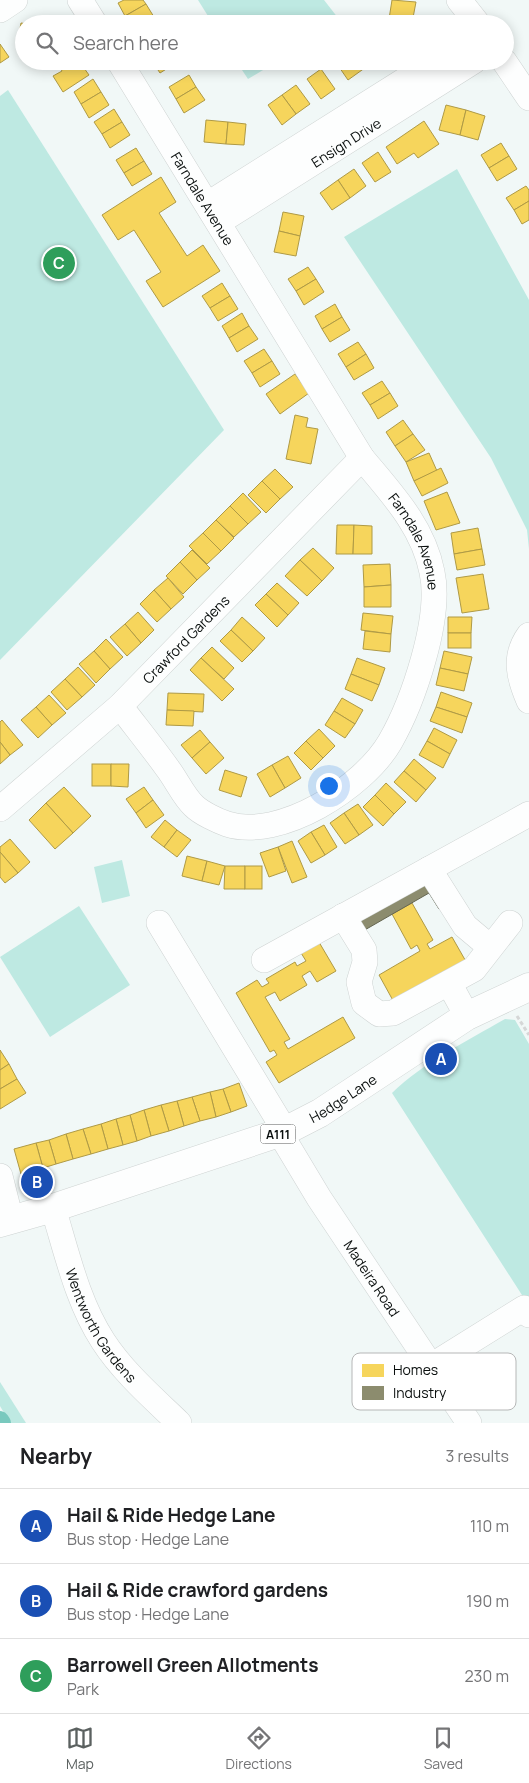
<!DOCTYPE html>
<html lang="en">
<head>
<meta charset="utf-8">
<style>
	:root { --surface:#fff; --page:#f2f2f2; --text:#202124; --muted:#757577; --line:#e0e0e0; --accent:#5b6160 }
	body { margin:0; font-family:Manrope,sans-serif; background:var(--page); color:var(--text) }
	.you { position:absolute; left:328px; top:785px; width:18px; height:18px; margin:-12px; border:4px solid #fff; border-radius:50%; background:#1a73e8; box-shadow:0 0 0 8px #1a73e833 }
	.badge { display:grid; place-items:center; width:32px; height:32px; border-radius:50%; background:var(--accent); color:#fff; font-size:16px; font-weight:700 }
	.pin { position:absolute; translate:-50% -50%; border:2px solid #fff; box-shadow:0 1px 5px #0006 }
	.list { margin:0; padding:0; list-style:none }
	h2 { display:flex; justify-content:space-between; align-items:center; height:65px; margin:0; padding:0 20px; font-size:21px }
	h2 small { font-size:16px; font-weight:400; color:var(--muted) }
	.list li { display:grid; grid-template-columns:32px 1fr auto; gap:15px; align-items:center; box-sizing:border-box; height:75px; padding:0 20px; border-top:1px solid var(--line) }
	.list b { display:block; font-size:19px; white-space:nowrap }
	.list p { margin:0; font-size:16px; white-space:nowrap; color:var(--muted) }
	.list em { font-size:16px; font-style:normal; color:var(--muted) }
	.icon { flex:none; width:28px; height:28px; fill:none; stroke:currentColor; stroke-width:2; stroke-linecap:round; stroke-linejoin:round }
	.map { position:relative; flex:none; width:529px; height:1423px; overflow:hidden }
	.search { position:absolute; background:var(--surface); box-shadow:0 2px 12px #0003; left:15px; right:15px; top:15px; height:55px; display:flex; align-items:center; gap:12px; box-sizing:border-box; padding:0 18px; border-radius:28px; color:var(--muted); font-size:19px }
	.sheet { height:290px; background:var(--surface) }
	nav { display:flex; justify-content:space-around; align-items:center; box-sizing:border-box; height:70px; border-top:1px solid var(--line); background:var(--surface); font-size:14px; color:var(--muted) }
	nav a { display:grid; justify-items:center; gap:2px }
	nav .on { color:var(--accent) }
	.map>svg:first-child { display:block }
	.green { fill:#bee9e2 }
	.homes { fill:#f6d55c; stroke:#af9a45 }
	.industry { fill:#8c8c6e; stroke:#656651 }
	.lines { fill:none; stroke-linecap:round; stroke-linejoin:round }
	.canal { stroke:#79c9be; stroke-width:18 }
	.minor-casing { stroke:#ced3d2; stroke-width:26 }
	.major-casing { stroke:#ced3d2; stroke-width:29 }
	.path { stroke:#d5d7d7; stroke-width:3; stroke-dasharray:4 2.5; stroke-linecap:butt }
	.minor { stroke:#fdfefe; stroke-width:25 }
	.major { stroke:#fdfefe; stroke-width:28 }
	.labels { text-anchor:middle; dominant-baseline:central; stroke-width:5; stroke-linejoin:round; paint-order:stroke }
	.shield { fill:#fff; stroke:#545756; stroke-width:1 }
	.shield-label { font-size:12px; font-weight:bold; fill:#0a0f0e }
	.street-label { font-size:14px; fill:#0a0f0e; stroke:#fff }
	.key { fill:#fff; stroke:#b6b7b7; stroke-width:1 }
	.key-label { font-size:14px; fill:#0a0f0e }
</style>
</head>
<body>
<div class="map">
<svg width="529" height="1423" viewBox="0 0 529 1423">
	<rect width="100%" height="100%" fill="#f1f8f7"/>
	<!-- green -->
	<g class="green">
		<polygon points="198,0 324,0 342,23 213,24"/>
		<polygon points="236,61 278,61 248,79"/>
		<polygon points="8,90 224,430 0,660 0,96"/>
		<polygon points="457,169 529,300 529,549 527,530 491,458 344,237"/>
		<polygon points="122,860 130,896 102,903 94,867"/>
		<polygon points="79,906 130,985 50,1037 0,957"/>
		<path d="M505 1019 515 1020 529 1044V1306L392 1093C424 1062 467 1041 505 1019Z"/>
		<polygon points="0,1382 26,1423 10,1423 0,1406"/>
	</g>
	<!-- homes -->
	<g class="homes">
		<polygon points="124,0 143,0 146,4 125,16 118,3"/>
		<polygon points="392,0 416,2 412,23 389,19"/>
		<polygon points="146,4 154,17 143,24 130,24 125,16"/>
		<polygon points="21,23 28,24 24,24 24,41 18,40"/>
		<polygon points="0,44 9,57 0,63"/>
		<polygon points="66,61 79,61 89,75 63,92 53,76 62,71 59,66"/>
		<polygon points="152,61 179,61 160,73"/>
		<polygon points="335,61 356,61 362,70 348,80"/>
		<polygon points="356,61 374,61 362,70"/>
		<polygon points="321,69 335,89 321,99 307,79"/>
		<polygon points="189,75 196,87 176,99 169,87"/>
		<polygon points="93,79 101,92 81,104 74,92"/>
		<polygon points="296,85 310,104 296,114 282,95"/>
		<polygon points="196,87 205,100 184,113 176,99"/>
		<polygon points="101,92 109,105 89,118 81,104"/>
		<polygon points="282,95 296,114 282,125 268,105"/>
		<polygon points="446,105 466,110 460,135 439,130"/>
		<polygon points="114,109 122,122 102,134 94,122"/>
		<polygon points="466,110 485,116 478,140 460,135"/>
		<polygon points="206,120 228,122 226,144 204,142"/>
		<polygon points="424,121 439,144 418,158 414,153 397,164 386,147"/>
		<polygon points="122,122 130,135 110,148 102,134"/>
		<polygon points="228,122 246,124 244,145 226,144"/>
		<polygon points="501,143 509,156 489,168 481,155"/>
		<polygon points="136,148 144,161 124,173 116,160"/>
		<polygon points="378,152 391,172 375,182 362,163"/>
		<polygon points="509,156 517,169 497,181 489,168"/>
		<polygon points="144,161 152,174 132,186 124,173"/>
		<polygon points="354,169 366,186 350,198 338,180"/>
		<polygon points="161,177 176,202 159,213 187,256 203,245 220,271 163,307 146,281 161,272 134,230 118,240 102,215"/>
		<polygon points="338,180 350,198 332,210 320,193"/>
		<polygon points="526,186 529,190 529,201 514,210 506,198"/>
		<polygon points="529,201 529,220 522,224 514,210"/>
		<polygon points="283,212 304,216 300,236 279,231"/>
		<polygon points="279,231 300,236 296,256 274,252"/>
		<polygon points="308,267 316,279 296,291 288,279"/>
		<polygon points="316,279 324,292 304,305 296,291"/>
		<polygon points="222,283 230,296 210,308 202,296"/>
		<polygon points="230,296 238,309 218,321 210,308"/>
		<polygon points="335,304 342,317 322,329 315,316"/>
		<polygon points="242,313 249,326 229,338 222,326"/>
		<polygon points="342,317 350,330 330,342 322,329"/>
		<polygon points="249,326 258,339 237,352 229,338"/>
		<polygon points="358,342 366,354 346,367 338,354"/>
		<polygon points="264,349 272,361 252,373 244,361"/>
		<polygon points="366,354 374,368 354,380 346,367"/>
		<polygon points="272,361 280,374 260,387 252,373"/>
		<polygon points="295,374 309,393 280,414 266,394"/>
		<polygon points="382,381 390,393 370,405 362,393"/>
		<polygon points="390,393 398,406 378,419 370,405"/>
		<polygon points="295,415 308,418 306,427 318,429 311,464 286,459"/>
		<polygon points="403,420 413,434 395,446 386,432"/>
		<polygon points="413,434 425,450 406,462 395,446"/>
		<polygon points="429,453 437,471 414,481 406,462"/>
		<polygon points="441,468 448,483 422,496 414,481"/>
		<polygon points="275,469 293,487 280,499 262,481"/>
		<polygon points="262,481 280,499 266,513 248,495"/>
		<polygon points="447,492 460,523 436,530 424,501"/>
		<polygon points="243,493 261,512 248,524 230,506"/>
		<polygon points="230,506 248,524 234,537 216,520"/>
		<polygon points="216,520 234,538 221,551 203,533"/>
		<polygon points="337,525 354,525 353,554 336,554"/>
		<polygon points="354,525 372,526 372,554 353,554"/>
		<polygon points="478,528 482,549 454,554 451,533"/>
		<polygon points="203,533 221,551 207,564 189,546"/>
		<polygon points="313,548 334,568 322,581 300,560"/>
		<polygon points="482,549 485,565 457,570 454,554"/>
		<polygon points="192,550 210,568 197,580 180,562"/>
		<polygon points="300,560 322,581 307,596 285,576"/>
		<polygon points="180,562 197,580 183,594 166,576"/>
		<polygon points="390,564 391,585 364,587 363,565"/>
		<polygon points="483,574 489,609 462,613 456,578"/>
		<polygon points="168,578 184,597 171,609 154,590"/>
		<polygon points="277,583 299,603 288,615 266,594"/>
		<polygon points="391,585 391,607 364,607 364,587"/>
		<polygon points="154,590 171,609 157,622 140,604"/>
		<polygon points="266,594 288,615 277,627 255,605"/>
		<polygon points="138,612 154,630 141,643 125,624"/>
		<polygon points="363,613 393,616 391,634 361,630"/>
		<polygon points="242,617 265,638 253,651 231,630"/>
		<polygon points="448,617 472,617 471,633 448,633"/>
		<polygon points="125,624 141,643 127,656 110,637"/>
		<polygon points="231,630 253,651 242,662 220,641"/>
		<polygon points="365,631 391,634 390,652 363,649"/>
		<rect x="448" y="633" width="23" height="15"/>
		<polygon points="106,639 123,657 110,669 94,651"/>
		<polygon points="212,647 234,668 224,679 201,658"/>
		<polygon points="94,651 110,669 96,683 79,664"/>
		<polygon points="444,651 472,657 468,674 440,668"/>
		<polygon points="201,658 234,689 222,701 190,670"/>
		<polygon points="357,658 385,668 379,685 351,674"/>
		<polygon points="78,667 95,685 82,697 65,679"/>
		<polygon points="440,668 468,674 464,691 436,685"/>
		<polygon points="351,674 379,685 372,701 345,689"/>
		<polygon points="65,679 82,697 67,710 51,692"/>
		<polygon points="441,692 472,703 467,717 436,707"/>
		<polygon points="168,693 204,694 203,712 167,710"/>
		<polygon points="49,695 66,713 52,725 36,707"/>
		<polygon points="342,698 363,710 355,724 334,711"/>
		<polygon points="36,707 52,725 38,738 21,720"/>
		<polygon points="436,707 467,717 462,733 430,721"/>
		<polygon points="167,710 194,711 193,726 166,725"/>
		<polygon points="334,711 355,724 345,738 325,725"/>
		<polygon points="2,720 23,745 10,755 0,742 0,722"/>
		<polygon points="434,728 457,740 450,754 427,741"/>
		<polygon points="319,729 335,746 323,758 306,741"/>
		<polygon points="200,730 210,742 192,758 181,745"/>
		<polygon points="306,741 323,758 311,770 294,753"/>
		<polygon points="427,741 450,754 443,768 419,755"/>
		<polygon points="0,742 10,755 0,764"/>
		<polygon points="210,742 224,758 206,774 192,758"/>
		<polygon points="288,756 301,778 285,788 272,765"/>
		<polygon points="414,759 436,778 426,790 404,771"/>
		<rect x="92" y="764" width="19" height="22"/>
		<polygon points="111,764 129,764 128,787 111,786"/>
		<polygon points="272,765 285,788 270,797 257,774"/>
		<polygon points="225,770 247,777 241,797 219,790"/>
		<polygon points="404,771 426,790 416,802 394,782"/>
		<polygon points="386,783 406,802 394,814 375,795"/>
		<polygon points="64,787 91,816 73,833 46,803"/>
		<polygon points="144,787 153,800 136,813 126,799"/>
		<polygon points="375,795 394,814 383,826 363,807"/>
		<polygon points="153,800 164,815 146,828 136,813"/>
		<polygon points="46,803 73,833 55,849 29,820"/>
		<polygon points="358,804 373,825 359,835 344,813"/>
		<polygon points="344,813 359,835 345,844 330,823"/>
		<polygon points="165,820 177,830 164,847 151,837"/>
		<polygon points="324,825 337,847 325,855 311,832"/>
		<polygon points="177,830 191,840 177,857 164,847"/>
		<polygon points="311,832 325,855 311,863 298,841"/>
		<polygon points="10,839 30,862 18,873 0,852 0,847"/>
		<polygon points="292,841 307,877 292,883 278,847"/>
		<polygon points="278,847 286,871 269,877 260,853"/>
		<polygon points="0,852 18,873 5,883 0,877"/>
		<polygon points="187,856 207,861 202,881 182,876"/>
		<polygon points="207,861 225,866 219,885 202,881"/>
		<polygon points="225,866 245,866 245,889 224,889"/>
		<rect x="245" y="866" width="17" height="23"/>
		<polygon points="412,903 433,940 427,944 430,949 452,937 468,965 396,1006 379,975 420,951 417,945 411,949 392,914"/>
		<polygon points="316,937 336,971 317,982 310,971 302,976 307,985 280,1001 275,992 265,997 290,1039 284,1042 288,1049 343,1017 355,1038 279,1083 266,1062 277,1055 274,1050 270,1052 236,993 257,980 262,987 269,983 266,979 295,962 297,966 306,961 298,948"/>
		<polygon points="0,1050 9,1064 0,1070"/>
		<polygon points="9,1064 17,1079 0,1089 0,1070"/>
		<polygon points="17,1079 26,1093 0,1109 0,1089"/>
		<polygon points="239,1083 247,1106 231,1112 223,1089"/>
		<polygon points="223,1089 231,1112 216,1117 210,1092"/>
		<polygon points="210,1092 216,1117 200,1121 192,1097"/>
		<polygon points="192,1097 200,1121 184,1126 177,1101"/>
		<polygon points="177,1101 184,1126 169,1131 161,1105"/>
		<polygon points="161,1105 169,1131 151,1136 144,1110"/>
		<polygon points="144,1110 151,1136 137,1141 130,1115"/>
		<polygon points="130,1115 137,1141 123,1145 116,1119"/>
		<polygon points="116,1119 123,1145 108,1149 101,1124"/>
		<polygon points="101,1124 108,1149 91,1154 83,1129"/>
		<polygon points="83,1129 91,1154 73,1159 66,1134"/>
		<polygon points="66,1134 73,1159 56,1164 49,1140"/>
		<polygon points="49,1140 56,1164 43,1168 36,1143"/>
		<polygon points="36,1143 43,1168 21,1174 14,1149"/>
	</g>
	<!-- industry -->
	<polygon class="industry" points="429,879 445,906 439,909 429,893 363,931 357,920"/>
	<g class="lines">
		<!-- canal -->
		<polyline class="canal" points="0,1420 2,1423"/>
		<!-- minor casing -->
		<g class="minor-casing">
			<g id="minor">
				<polyline points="80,0 95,24"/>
				<polyline points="459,0 478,24"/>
				<polyline points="0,10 15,0"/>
				<path id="s1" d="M119 61 362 458C391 493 423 526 432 572 442 618 413 702 390 742 364 787 280 841 227 824 218 821 201 813 194 806 184 797 177 781 168 769 153 748 136 727 120 706"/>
				<polyline points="504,61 529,98"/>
				<polyline points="208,204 435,61"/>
				<path id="s2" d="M219 222 474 61"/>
				<path d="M529 635C513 657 519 678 529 701"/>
				<path id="s3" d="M0 809 120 706 362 458"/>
				<polyline points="429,869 465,926 490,947"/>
				<polyline points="343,916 364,950 365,962 359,982 364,1003 379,1014 393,1013 474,969 510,923"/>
				<polyline points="159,923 285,1131"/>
				<polyline points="264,960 529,814"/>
				<polyline points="449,983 467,1016"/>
				<path id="s4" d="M280 1133 319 1198 469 1423"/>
				<polyline points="0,1176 11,1220"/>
				<path id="s5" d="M53 1208C67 1253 77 1301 103 1341 123 1372 153 1398 179 1423"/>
				<polyline points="431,1366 524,1308 529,1315"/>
			</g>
		</g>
		<!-- major casing -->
		<g class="major-casing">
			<g id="major">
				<path id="s6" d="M0 1223 53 1208 285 1131 320 1113 467 1016 529 987"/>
			</g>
		</g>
		<!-- path -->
		<polyline class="path" points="517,1016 529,1035"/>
		<!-- minor -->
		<use href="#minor" class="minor"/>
		<!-- major -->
		<use href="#major" class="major"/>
	</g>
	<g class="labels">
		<!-- shield labels -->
		<rect class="shield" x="260.5" y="1124.5" width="35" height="19" rx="4"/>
		<g class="shield-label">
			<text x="278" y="1134">A111</text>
		</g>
		<!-- street labels -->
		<g class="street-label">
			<text stroke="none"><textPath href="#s2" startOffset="150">Ensign Drive</textPath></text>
			<text stroke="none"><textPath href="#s1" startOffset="161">Farndale Avenue</textPath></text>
			<text stroke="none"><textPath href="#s1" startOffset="566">Farndale Avenue</textPath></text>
			<text stroke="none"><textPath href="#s3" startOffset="252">Crawford Gardens</textPath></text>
			<text stroke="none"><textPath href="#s6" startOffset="366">Hedge Lane</textPath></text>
			<text stroke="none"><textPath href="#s4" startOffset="172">Madeira Road</textPath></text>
			<text stroke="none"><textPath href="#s5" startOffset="128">Wentworth Gardens</textPath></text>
		</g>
	</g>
	<!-- legend -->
	<rect x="352" y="1353" width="164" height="57" rx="8" class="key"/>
	<rect x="362" y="1364" width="22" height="13" fill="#f6d55c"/>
	<rect x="362" y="1386" width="22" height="14" fill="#8c8c6e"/>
	<g class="key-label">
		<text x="393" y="1375">Homes</text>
		<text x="393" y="1398">Industry</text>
	</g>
</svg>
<div class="you"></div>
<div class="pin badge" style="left:441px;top:1059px;background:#1a4fb4">A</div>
<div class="pin badge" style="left:37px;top:1182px;background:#1a4fb4">B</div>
<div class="pin badge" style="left:59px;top:263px;background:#2e9e5b">C</div>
<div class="search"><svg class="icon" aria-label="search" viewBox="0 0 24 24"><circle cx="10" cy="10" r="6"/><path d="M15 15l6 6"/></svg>Search here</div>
</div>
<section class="sheet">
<h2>Nearby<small>3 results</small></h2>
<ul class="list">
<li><span class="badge" style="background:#1a4fb4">A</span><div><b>Hail &amp; Ride Hedge Lane</b><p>Bus stop · Hedge Lane</p></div><em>110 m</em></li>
<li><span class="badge" style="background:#1a4fb4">B</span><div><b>Hail &amp; Ride crawford gardens</b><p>Bus stop · Hedge Lane</p></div><em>190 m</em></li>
<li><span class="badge" style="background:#2e9e5b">C</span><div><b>Barrowell Green Allotments</b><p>Park</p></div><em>230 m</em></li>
</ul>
</section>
<nav>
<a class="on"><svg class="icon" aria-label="map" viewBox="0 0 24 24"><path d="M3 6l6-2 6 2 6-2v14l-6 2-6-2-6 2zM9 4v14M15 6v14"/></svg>Map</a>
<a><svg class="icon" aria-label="directions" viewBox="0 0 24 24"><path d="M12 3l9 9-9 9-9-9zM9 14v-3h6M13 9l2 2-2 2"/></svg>Directions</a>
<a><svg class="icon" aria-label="saved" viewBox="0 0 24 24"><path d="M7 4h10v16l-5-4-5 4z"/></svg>Saved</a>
</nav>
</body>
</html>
